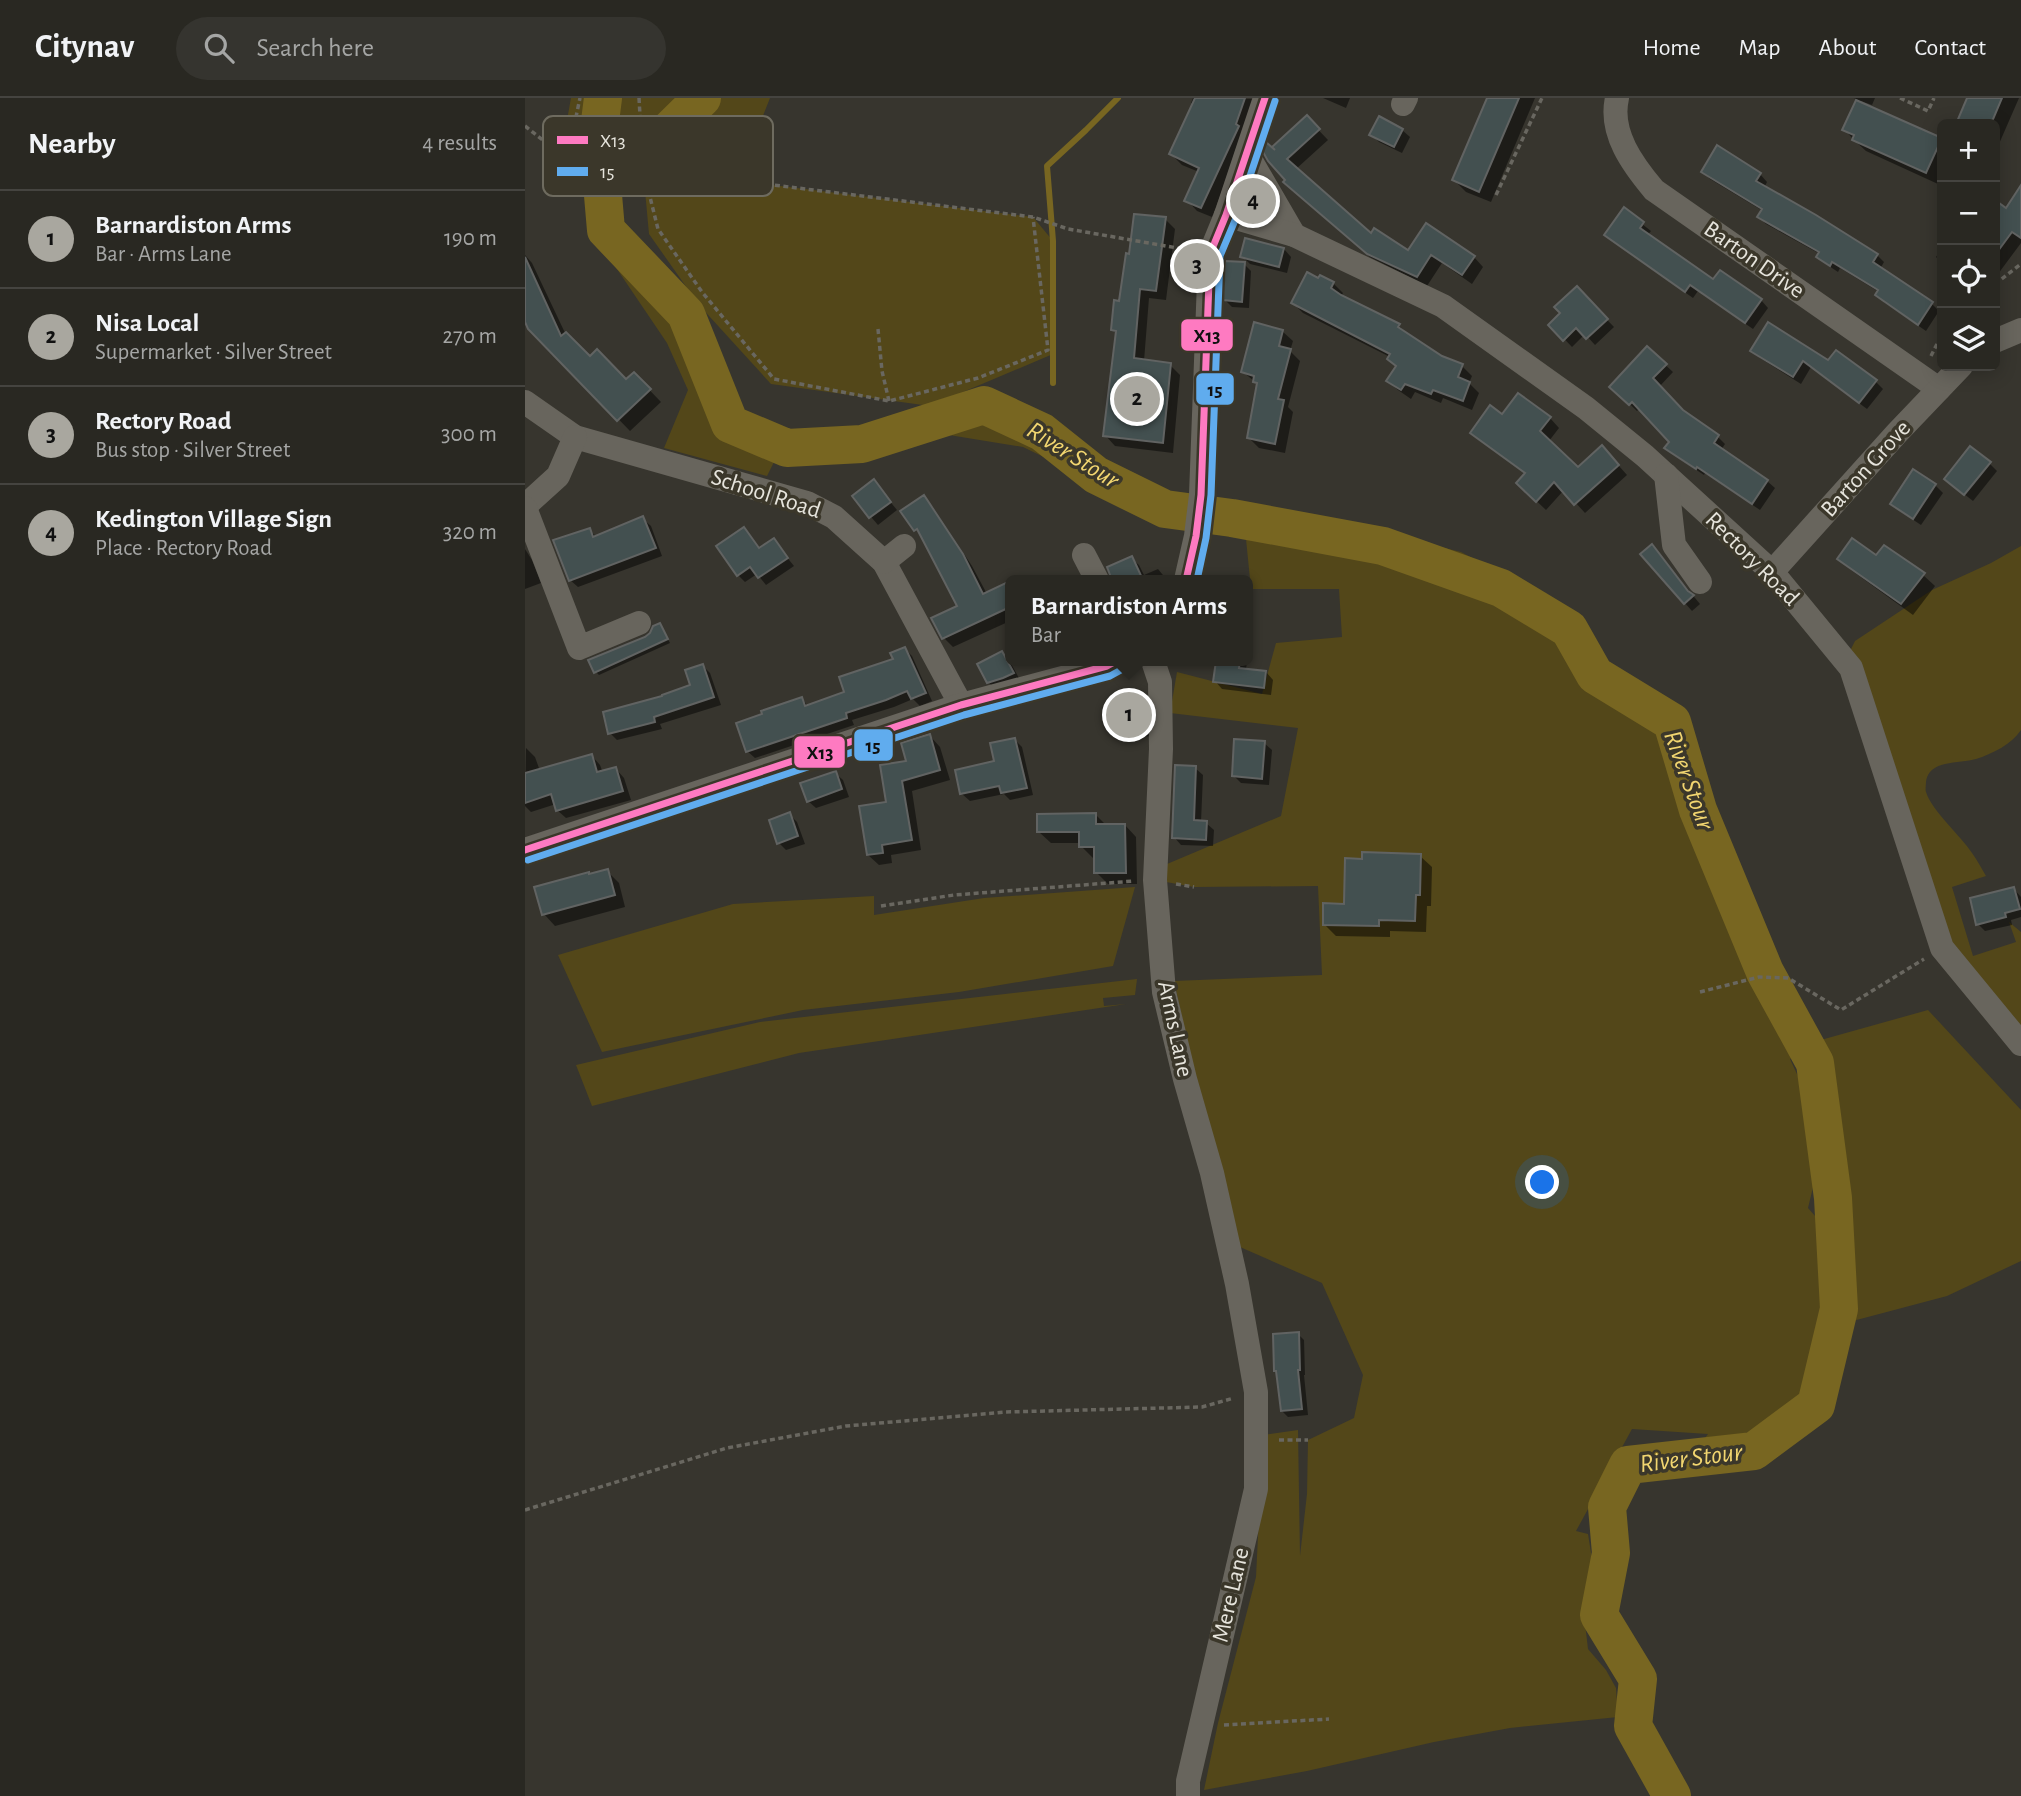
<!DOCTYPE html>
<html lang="en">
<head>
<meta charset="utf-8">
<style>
	:root { --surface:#292822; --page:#35342f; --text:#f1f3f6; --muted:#a5a6a5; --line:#454440; --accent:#a9a79f }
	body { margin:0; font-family:"Alegreya Sans",sans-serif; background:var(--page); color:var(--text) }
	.controls { position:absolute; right:21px; top:21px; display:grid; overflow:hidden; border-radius:10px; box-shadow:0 4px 18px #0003 }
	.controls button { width:63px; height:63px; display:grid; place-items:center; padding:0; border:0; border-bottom:2px solid var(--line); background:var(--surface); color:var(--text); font:35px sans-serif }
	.you { position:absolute; left:1018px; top:1085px; width:24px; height:24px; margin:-18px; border:5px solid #fff; border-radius:50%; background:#1a73e8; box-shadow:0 0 0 10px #1a73e833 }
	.badge { display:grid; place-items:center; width:46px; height:46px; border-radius:50%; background:var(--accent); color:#111; font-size:23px; font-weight:700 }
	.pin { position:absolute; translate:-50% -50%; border:4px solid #fff; box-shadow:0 2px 7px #0006 }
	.popup { position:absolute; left:480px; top:477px; width:248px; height:91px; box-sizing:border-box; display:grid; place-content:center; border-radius:10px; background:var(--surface); filter:drop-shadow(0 2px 5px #0005); font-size:23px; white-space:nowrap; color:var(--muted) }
	.popup b { font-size:26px; color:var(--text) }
	.popup::after { content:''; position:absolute; left:50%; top:100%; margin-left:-14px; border:14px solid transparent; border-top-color:var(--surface) }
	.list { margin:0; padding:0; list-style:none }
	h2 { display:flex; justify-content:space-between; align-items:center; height:91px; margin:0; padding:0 28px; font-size:30px }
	h2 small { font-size:23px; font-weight:400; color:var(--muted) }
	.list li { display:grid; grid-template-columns:46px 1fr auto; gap:21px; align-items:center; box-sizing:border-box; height:98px; padding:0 28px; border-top:2px solid var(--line) }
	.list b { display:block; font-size:26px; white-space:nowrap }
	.list p { margin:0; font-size:23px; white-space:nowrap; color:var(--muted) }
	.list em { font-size:23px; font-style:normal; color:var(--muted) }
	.icon { flex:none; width:38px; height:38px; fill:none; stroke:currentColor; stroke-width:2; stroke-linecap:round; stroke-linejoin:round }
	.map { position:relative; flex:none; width:1496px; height:1698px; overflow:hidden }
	header { display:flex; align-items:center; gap:42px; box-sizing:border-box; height:98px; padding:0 35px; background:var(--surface); border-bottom:2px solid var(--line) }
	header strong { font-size:33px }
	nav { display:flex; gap:38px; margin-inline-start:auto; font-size:24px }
	.search { width:490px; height:63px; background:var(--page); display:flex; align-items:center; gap:18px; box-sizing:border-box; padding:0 24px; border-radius:38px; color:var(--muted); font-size:26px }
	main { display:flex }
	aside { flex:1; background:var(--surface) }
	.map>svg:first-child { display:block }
	.green { fill:#534719 }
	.shadow { fill:#0007 }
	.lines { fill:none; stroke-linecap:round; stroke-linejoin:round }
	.stream { stroke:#786621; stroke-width:6 }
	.river { stroke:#786621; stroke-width:38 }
	.building { fill:#435050; stroke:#616362; stroke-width:2 }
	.path { stroke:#696760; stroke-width:3.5; stroke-dasharray:5 3.5; stroke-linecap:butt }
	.minor { stroke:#68655d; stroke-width:24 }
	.bus-1-casing { stroke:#3b372a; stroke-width:12 }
	.bus-2-casing { stroke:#3b372a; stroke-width:12 }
	.bus-1 { stroke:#fe7ac1; stroke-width:7 }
	.bus-2 { stroke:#60acee; stroke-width:7 }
	.labels { text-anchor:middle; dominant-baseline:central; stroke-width:7; stroke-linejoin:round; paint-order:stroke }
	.street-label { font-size:24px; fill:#e6e4dc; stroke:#3b372a }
	.water-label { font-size:26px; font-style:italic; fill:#f2d670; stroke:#3b372a }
	.key { fill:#3b372a; stroke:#6e6b5f; stroke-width:2 }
	.key-label { font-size:19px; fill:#e6e4dc }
	.line-badge { stroke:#3b372a; stroke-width:2.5 }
	.pale-badge-label { font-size:19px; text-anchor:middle; font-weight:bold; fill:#111 }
</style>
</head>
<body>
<header>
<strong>Citynav</strong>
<div class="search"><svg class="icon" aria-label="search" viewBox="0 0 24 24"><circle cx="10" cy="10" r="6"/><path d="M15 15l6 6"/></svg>Search here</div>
<nav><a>Home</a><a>Map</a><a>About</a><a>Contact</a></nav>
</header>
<main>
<aside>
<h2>Nearby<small>4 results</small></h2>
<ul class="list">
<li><span class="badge">1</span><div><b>Barnardiston Arms</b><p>Bar · Arms Lane</p></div><em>190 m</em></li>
<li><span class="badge">2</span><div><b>Nisa Local</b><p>Supermarket · Silver Street</p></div><em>270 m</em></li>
<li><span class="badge">3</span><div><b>Rectory Road</b><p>Bus stop · Silver Street</p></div><em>300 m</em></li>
<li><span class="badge">4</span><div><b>Kedington Village Sign</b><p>Place · Rectory Road</p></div><em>320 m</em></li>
</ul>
</aside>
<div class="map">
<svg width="1496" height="1698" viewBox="0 0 1496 1698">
	<rect width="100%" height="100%" fill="#37352e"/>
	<!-- green -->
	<g class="green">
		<polygon points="46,0 69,0 59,54 57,70 83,79 84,108 100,144 168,213 212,309 242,331 277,339 334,336 425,305 462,299 504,307 532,336 561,358 647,397 663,401 663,426 622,409 498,349 424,337 352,357 251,360 242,378 139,350 163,292 142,245 73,143 57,70 34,66"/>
		<path d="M95 0H164C141 28 125 28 91 36Z"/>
		<polygon points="189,0 245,0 226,48 196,32 174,25"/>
		<polygon points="118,71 508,119 528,143 528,256 405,308 246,286 174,207 124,136"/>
		<path d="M685 404 707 412 859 435 936 454 1000 488 1051 534 1080 571 1145 614 1160 637 1184 715 1285 945 1403 912 1496 1012V1163L1422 1198 1324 1224 1326 1199 1303 1007 1299 992 1285 972V946L1265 961 1285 1004 1290 1081 1283 1110 1298 1127 1303 1172 1302 1190 1296 1215 1303 1220C1302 1233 1303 1247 1299 1259 1290 1293 1259 1336 1226 1350 1209 1357 1189 1359 1172 1362L1177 1344 1183 1336 1107 1331 1051 1433 1063 1436 1070 1480 1067 1504 1060 1525 1063 1551 1081 1572 1091 1590 1093 1619 985 1630 909 1644 782 1673 679 1692 693 1625 731 1479 738 1337 773 1332 775 1458 782 1396 783 1342 829 1320 838 1277 797 1185 715 1149 685 1047 649 883 797 877 793 788 669 789 630 782 642 766 756 718 773 630 645 615 652 574 737 596 751 545 817 539 814 491H726L721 441 681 435Z"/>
		<path d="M1496 448V632C1487 646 1467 656 1451 661 1435 666 1404 661 1401 684 1401 687 1400 691 1401 694 1407 713 1436 738 1447 755 1452 762 1457 771 1461 778L1427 789 1448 858 1491 844 1484 824 1496 834V936L1434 869 1324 555 1330 543 1407 492 1466 465Z"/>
		<polygon points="610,789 588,868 434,894 278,912 77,954 33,857 208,806 349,798 349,817 459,800"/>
		<polygon points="612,881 610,897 578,900 579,908 601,906 274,955 67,1008 51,967 235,924"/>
	</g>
	<!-- shadow -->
	<g class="shadow">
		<polygon points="668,0 733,1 687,119 672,113 662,102 674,74 657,67 646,56 669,7 666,5"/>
		<polygon points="798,0 825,0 821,10"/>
		<polygon points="964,0 1010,0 966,104 941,94 929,82"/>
		<polygon points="1329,0 1350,0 1347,7 1336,3 1335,6 1417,43 1417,75 1413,86 1341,53 1329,42 1319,31 1333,2"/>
		<polygon points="1444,0 1494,0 1470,55 1470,26 1433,26"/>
		<polygon points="782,20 803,42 771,71 847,137 883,155 949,159 958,169 947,186 917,165 902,188 845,159 770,93 756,59"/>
		<polygon points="877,32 885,39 877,55 854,44 846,36"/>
		<polygon points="1178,74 1235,76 1242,84 1239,90 1352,157 1359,164 1355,171 1407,206 1414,213 1401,233 1360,205 1352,197 1354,194 1315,170 1313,174 1301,166 1293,159 1295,156 1241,126 1234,119 1238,113 1185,81"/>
		<polygon points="1496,100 1496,145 1470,180 1470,116 1475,108 1482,112"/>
		<polygon points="1099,112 1126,133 1122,138 1189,184 1195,174 1236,202 1243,210 1228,231 1173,193 1168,200 1089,144"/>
		<polygon points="640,121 650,131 641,202 624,200 619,263 645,267 655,277 648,355 590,348 580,337 592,236 588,232 606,158"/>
		<polygon points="1417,150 1417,165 1411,159"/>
		<polygon points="759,151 766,159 762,175 725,166 717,158"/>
		<polygon points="0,157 7,165 41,237 65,260 101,284 109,276 136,304 105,333 5,230 0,220"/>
		<polygon points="719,166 726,173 724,210 707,209 700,202"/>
		<polygon points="808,185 818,195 816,199 874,228 884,237 916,259 937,268 947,278 944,285 954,295 947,312 918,300 916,305 890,294 886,301 873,292 863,283 872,269 864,261 865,259 778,215 768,205"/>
		<polygon points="1052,191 1089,229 1070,247 1060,236 1047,249 1026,227 1038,216"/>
		<polygon points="757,233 768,243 765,253 775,263 763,309 768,314 760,355 734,350 724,340 734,287 718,274"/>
		<polygon points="1122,250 1148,274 1134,289 1158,315 1193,339 1200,346 1196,352 1242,383 1250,390 1235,412 1180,375 1179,377 1149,357 1142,350 1146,344 1115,310 1112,313 1087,289"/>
		<polygon points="1227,252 1304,264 1350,283 1358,291 1342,311 1286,269 1276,286 1235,260"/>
		<polygon points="978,319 1025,320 1034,330 1024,343 1053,371 1086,359 1102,377 1060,415 1039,392 1021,412 1002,394 1001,376 957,344 947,335"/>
		<polygon points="1465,366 1472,373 1448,403 1429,388"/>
		<polygon points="349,384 372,412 353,427 329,399"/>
		<polygon points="1410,387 1418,395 1396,427 1375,413 1368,406"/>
		<polygon points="398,399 408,409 447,468 462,496 485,485 485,523 428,549 419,540 435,509 399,440 378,414"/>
		<polygon points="118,421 126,428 137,458 53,489 45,482 64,432 72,439"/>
		<polygon points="219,432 235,451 248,442 269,468 241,487 232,476 220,484 213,477"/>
		<polygon points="1127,448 1175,506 1167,513 1117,457"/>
		<polygon points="0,451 7,462 16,485 0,491"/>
		<polygon points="606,460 614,467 619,477 633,471 642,482 588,482 584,470"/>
		<polygon points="1315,460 1352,460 1398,477 1410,488 1388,517 1326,472"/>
		<polygon points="135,527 145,545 74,577 71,574 121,540"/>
		<polygon points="723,534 726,537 723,558"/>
		<polygon points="380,551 387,558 407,603 395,608 388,601 369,609 327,622 329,627 230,660 222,653 277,601 284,609 321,595 370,562"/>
		<polygon points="476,555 484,562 495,582 471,591 463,584"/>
		<polygon points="692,563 722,563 721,572 741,574 748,582 746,597 697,591 690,583"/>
		<polygon points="178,568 185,575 196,607 135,626 137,631 92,642 85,635 140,599 167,588"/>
		<polygon points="620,603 627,610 628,638 596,640 588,633"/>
		<polygon points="405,638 415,649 425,682 387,693 396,752 366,757 367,765 354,767 343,757 363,705 383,664"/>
		<polygon points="490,642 497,649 508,697 485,702 479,696 445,703 437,696 432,673 471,664"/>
		<polygon points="739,645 747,652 744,687 716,685 708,677"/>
		<polygon points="1,650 10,659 15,673 67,658 75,667 78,675 91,671 99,680 106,702 41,720 32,712 31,706 6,714 0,708"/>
		<polygon points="670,670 678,677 676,724 681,725 689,732 688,748 656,747 649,739"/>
		<polygon points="310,675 318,682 324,699 291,710 283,703"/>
		<polygon points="264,716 272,724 280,746 261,752 254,745"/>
		<polygon points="570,716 582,728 600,727 611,739 612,786 583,786 571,774 571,760 568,760 556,748 556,745 526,745 514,734"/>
		<polygon points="895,758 907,769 906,808 902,808 901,834 865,833 865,839 811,838 799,826 820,808 839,762"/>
		<polygon points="82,773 94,785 100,809 30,828 19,816 65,778"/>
		<polygon points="1489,791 1496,799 1496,819 1486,822 1487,827 1460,833 1453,826"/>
		<polygon points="773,1236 779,1242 780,1277 779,1277 783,1317 763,1319 757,1313"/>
	</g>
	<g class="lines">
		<!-- stream -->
		<polyline class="stream" points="528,285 528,143 522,68 561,32 593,0"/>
		<!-- river -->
		<g class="river">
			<polyline points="177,0 136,40 73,39 81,132 161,216 205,326 262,350 337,346 459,307 517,334 571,377 640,411 707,420 858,448 976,490 1044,531 1070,577 1147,624 1173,712 1240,874 1290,965 1308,1100 1314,1211 1291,1307 1229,1353 1103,1367 1082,1409 1086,1455 1074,1517 1113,1581 1108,1628 1147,1698"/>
			<polyline points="73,39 78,0"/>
		</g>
	</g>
	<!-- building -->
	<g class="building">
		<polygon points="670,0 720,0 711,26 714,28 676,110 659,103 674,70 644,56"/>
		<polygon points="962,0 994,0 954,94 927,82"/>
		<polygon points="1442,0 1477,0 1466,26 1431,26"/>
		<polygon points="1331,2 1417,40 1401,75 1327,42 1329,37 1317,32"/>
		<polygon points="782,17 795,31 762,61 846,135 849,130 883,152 901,125 950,158 937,177 906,157 892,179 842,156 758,84 760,82 743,63 738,54 741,44 750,52 747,49"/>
		<polygon points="854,18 878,31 869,49 844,37"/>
		<polygon points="1192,47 1236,75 1231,83 1291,117 1353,156 1348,164 1408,204 1393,227 1350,197 1353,192 1307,164 1305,168 1291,159 1294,154 1232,119 1237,111 1176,74"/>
		<polygon points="1496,87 1496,140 1487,134 1470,157 1470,102 1481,110"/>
		<polygon points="1099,109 1119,124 1115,130 1188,181 1195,172 1237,201 1220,225 1165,187 1160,194 1079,137"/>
		<polygon points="609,116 641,119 631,193 615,191 609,260 646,265 638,345 578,338 591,233 586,232 589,202 594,203 601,155 604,156"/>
		<polygon points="720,140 759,150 754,169 715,159"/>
		<polygon points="0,159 36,238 41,234 65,258 72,251 101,281 109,274 126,291 92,323 3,231 0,224"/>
		<polygon points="700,163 720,164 717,204 698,202"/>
		<polygon points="782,174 793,180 795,177 809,184 806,190 816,197 875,226 873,229 917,258 938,266 933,279 945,284 938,303 908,292 906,296 880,286 876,292 861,283 871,268 862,261 865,256 766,205"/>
		<polygon points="1052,188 1083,221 1061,241 1051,230 1038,243 1023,227 1035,215 1029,209"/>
		<polygon points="729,224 758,232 754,248 766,251 753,301 759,302 750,346 722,340 732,285 728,284 729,278 716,274"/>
		<polygon points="1243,224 1303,262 1311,252 1352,282 1334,305 1278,263 1268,279 1225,253"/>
		<polygon points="1122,248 1142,266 1128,280 1158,312 1194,337 1189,345 1243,382 1227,406 1172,369 1171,371 1139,350 1144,344 1107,304 1104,307 1084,289"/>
		<polygon points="993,295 1026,319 1015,333 1053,369 1077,347 1094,367 1049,407 1029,384 1011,404 991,385 1000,375 945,335 965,307 977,316"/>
		<polygon points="1445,348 1466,364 1439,397 1419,381"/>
		<polygon points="1388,371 1411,386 1388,421 1365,406"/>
		<polygon points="349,381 366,404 344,420 327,398"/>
		<polygon points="399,397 438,456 458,496 485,483 485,509 417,541 406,520 432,508 392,431 389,433 375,413"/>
		<polygon points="118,418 131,450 44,483 28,442 65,430 68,439"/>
		<polygon points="219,429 234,450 249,440 263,460 233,480 225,469 212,478 191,448"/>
		<polygon points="1327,440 1351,457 1359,447 1400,475 1376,506 1312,461"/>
		<polygon points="1127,446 1163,493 1169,497 1159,506 1115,456"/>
		<polygon points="607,458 618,482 587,482 582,469"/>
		<polygon points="135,525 143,541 69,575 63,562 120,539 125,535 128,528"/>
		<polygon points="380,549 401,595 386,601 382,593 361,602 321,615 322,620 221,654 211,625 237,616 236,613 277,599 280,608 319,594 314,579 368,561 365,555"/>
		<polygon points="477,553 489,575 478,580 462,585 452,566"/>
		<polygon points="691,563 715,563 714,570 741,573 739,590 688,584"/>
		<polygon points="178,566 189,599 129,619 130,624 83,636 78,614 137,598 137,597 165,587 160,572"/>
		<polygon points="620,601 621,631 586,634 584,604"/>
		<polygon points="405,636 415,672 377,683 387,742 357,747 358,755 342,757 334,708 361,704 355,667 381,663 376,645"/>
		<polygon points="490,640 502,690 476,695 474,688 435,696 430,672 469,663 465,645"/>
		<polygon points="709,641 740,643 737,681 707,678"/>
		<polygon points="67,656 72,674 91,669 98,693 31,713 26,696 0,705 0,675"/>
		<polygon points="650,667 671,668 669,722 682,723 681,742 647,740"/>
		<polygon points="311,673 317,691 282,704 275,685"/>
		<polygon points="265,714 273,738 252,746 244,722"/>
		<polygon points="571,715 571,726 600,726 601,775 569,775 569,749 554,749 554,734 512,734 512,716"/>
		<polygon points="837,754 896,756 895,797 891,797 890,823 854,822 854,828 798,827 798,805 819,806 820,760 837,761"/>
		<polygon points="83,771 90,797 17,817 9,789 64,774 64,776"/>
		<polygon points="1489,789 1495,811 1480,815 1481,819 1451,827 1445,800"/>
		<polygon points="774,1234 775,1272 773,1272 777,1311 756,1313 751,1273 749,1273 748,1236"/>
	</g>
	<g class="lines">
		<!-- path -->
		<g class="path">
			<polyline points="114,0 118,71 133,131 177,194 249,281 364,303 453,280 523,252 508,119"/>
			<polyline points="1375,0 1403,13 1409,0"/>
			<polyline points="0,28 42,61 96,64 118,71 508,119 543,131 664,152"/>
			<polyline points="42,61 55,0"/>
			<polyline points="971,97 1017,0"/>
			<polyline points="1470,186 1496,166"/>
			<polyline points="353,231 357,273 364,303"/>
			<polyline points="1406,258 1417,236"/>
			<polyline points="651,786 669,789"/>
			<polyline points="356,808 429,797 609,783"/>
			<polyline points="1175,894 1234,879 1263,880 1316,912 1399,861"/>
			<polyline points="754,1342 783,1342"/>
			<polyline points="0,1412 202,1350 321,1328 481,1314 677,1309 709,1300"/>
			<polyline points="699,1627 804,1621"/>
		</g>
		<!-- minor -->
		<g class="minor">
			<path d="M1092 0C1084 35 1108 67 1129 92L1414 291"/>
			<polyline points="878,6 881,0"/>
			<polyline points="722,56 769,137"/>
			<polyline points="701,117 769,137 918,208 1061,310 1120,358 1247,474 1326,570 1417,850 1496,946"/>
			<polyline points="1470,243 1496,232"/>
			<polyline points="0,304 50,339 282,405 309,419 359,464 436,607"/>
			<polyline points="1141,377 1149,447 1175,484"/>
			<polyline points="0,408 33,378 50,339"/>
			<polyline points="0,410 54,550 114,525"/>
			<polyline points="559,457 572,482"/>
			<polyline points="359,464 379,448"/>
			<polyline points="1247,474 1372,335 1436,268"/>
			<polyline points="661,482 671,438 676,397 685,156 701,117 740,0"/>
			<polyline points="628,563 635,584 636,651 630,782 639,894 660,981 687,1075 712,1186 731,1294 731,1391 663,1683 663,1698"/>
			<polyline points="0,752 436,607 582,568 591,563"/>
		</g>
		<!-- bus-1 casing -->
		<g class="bus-1-casing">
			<g id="bus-1">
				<polyline points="661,482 671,438 676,397 685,156 701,117 740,0"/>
				<polyline points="0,752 436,607 582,568 591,563"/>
			</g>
		</g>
		<!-- bus-2 casing -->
		<g class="bus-2-casing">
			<g id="bus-2">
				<polyline points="672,482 681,440 686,397 695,158 711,120 750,3"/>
				<polyline points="3,762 439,617 585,578 596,572"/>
			</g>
		</g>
		<!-- bus-1 -->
		<use href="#bus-1" class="bus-1"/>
		<!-- bus-2 -->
		<use href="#bus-2" class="bus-2"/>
	</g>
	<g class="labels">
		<!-- street labels -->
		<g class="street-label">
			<text transform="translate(1229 162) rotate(35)">Barton Drive</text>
			<text transform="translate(1341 371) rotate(-48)">Barton Grove</text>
			<text transform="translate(241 396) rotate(18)">School Road</text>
			<text transform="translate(1227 461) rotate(45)">Rectory Road</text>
			<text transform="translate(650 931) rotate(78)">Arms Lane</text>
			<text transform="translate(706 1497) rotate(-77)">Mere Lane</text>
		</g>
		<!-- water labels -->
		<g class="water-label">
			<text transform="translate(548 357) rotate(32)">River Stour</text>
			<text transform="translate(1164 682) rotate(70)">River Stour</text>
			<text transform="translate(1166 1360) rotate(-7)">River Stour</text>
		</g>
	</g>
	<!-- legend -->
	<rect x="18" y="18" width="230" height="80" rx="10" class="key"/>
	<rect x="32" y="38" width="31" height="8" fill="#fe7ac1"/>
	<rect x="32" y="69" width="31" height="9" fill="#60acee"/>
	<g class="key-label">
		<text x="75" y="49">X13</text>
		<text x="75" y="80">15</text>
	</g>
	<g class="line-badge">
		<rect x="655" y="220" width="54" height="34" rx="7" fill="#fe7ac1"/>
		<rect x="670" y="274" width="40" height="34" rx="7" fill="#60acee"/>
		<rect x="328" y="630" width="41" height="34" rx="7" fill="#60acee"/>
		<rect x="268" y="637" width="53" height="34" rx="7" fill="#fe7ac1"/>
	</g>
	<g class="pale-badge-label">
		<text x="682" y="244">X13</text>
		<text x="690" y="298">15</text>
		<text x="348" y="654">15</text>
		<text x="295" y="661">X13</text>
	</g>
</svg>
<div class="controls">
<button>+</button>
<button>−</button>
<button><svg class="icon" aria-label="locate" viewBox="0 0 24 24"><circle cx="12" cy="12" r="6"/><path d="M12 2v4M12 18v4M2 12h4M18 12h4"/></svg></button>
<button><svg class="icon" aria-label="layers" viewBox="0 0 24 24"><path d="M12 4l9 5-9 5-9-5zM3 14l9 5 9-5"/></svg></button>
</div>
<div class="you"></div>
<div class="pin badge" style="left:604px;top:617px">1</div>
<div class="popup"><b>Barnardiston Arms</b>Bar</div>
<div class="pin badge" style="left:612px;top:301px">2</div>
<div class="pin badge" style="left:672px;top:168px">3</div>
<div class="pin badge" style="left:728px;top:103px">4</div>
</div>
</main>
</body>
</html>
